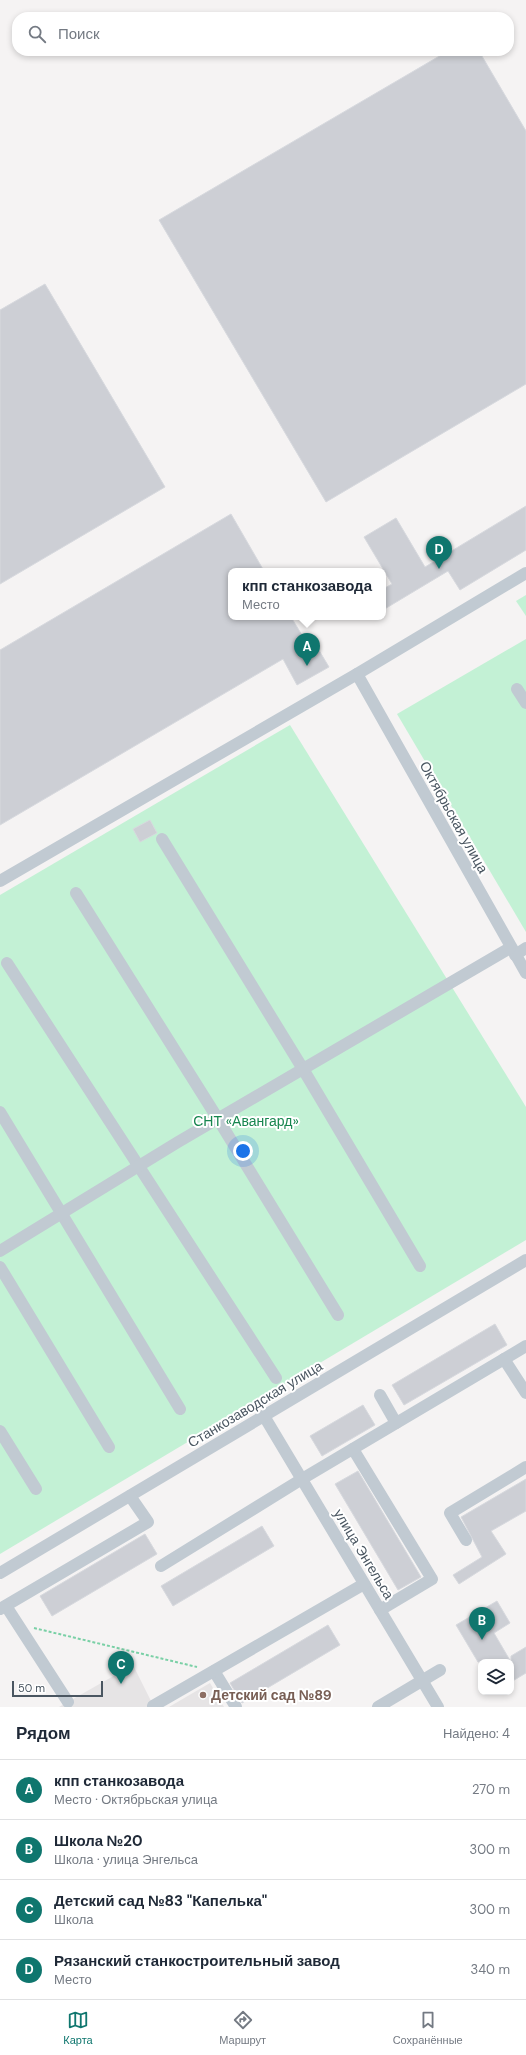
<!DOCTYPE html>
<html lang="ru">
<head>
<meta charset="utf-8">
<style>
	:root { --surface:#fff; --page:#f6f6f7; --text:#1f2937; --muted:#747a83; --line:#e0e1e3; --accent:#0f766e }
	body { margin:0; font-family:"DM Sans",sans-serif; background:var(--page); color:var(--text) }
	.controls { position:absolute; right:12px; bottom:12px; display:grid; overflow:hidden; border-radius:8px; box-shadow:0 2px 6px #0003 }
	.controls button { width:36px; height:36px; display:grid; place-items:center; padding:0; border:0; border-bottom:1px solid var(--line); background:var(--surface); color:var(--text); font:20px sans-serif }
	.scale { position:absolute; left:12px; bottom:10px; width:91px; box-sizing:border-box; padding-left:4px; border:2px solid #4a5661; border-top:0; font-size:11px; line-height:14px; white-space:nowrap; color:#4a5661; -webkit-text-stroke:3px #fff; paint-order:stroke }
	.you { position:absolute; left:243px; top:1151px; width:14px; height:14px; margin:-10px; border:3px solid #fff; border-radius:50%; background:#1a73e8; box-shadow:0 0 0 6px #1a73e833 }
	.badge { display:grid; place-items:center; width:26px; height:26px; border-radius:50%; background:var(--accent); color:#fff; font-size:13px; font-weight:700 }
	.pin { position:absolute; translate:-50% -33px; filter:drop-shadow(0 1px 2px #0008) }
	.pin::after { content:''; position:absolute; top:21px; width:14px; height:12px; background:inherit; clip-path:polygon(0 0,100% 0,50% 100%) }
	.popup { position:absolute; left:228px; top:568px; width:158px; height:52px; box-sizing:border-box; display:grid; place-content:center; border-radius:8px; background:var(--surface); filter:drop-shadow(0 1px 3px #0005); font-size:13px; white-space:nowrap; color:var(--muted) }
	.popup b { font-size:15px; color:var(--text) }
	.popup::after { content:''; position:absolute; left:50%; top:100%; margin-left:-8px; border:8px solid transparent; border-top-color:var(--surface) }
	.list { margin:0; padding:0; list-style:none }
	h2 { display:flex; justify-content:space-between; align-items:center; height:52px; margin:0; padding:0 16px; font-size:17px }
	h2 small { font-size:13px; font-weight:400; color:var(--muted) }
	.list li { display:grid; grid-template-columns:26px 1fr auto; gap:12px; align-items:center; box-sizing:border-box; height:60px; padding:0 16px; border-top:1px solid var(--line) }
	.list b { display:block; font-size:15px; white-space:nowrap }
	.list p { margin:0; font-size:13px; white-space:nowrap; color:var(--muted) }
	.list em { font-size:13px; font-style:normal; color:var(--muted) }
	.icon { flex:none; width:22px; height:22px; fill:none; stroke:currentColor; stroke-width:2; stroke-linecap:round; stroke-linejoin:round }
	.map { position:relative; flex:none; width:526px; height:1707px; overflow:hidden }
	.search { position:absolute; background:var(--surface); box-shadow:0 2px 6px #0003; left:12px; right:12px; top:12px; height:44px; display:flex; align-items:center; gap:10px; box-sizing:border-box; padding:0 14px; border-radius:16px; color:var(--muted); font-size:15px }
	.sheet { height:292px; background:var(--surface) }
	nav { display:flex; justify-content:space-around; align-items:center; box-sizing:border-box; height:56px; border-top:1px solid var(--line); background:var(--surface); font-size:11px; color:var(--muted) }
	nav a { display:grid; justify-items:center; gap:2px }
	nav .on { color:var(--accent) }
	.map>svg:first-child { display:block }
	.education { fill:#e6e4e5 }
	.green { fill:#c3f1d5 }
	.building { fill:#cdcfd5; stroke:#d7d9de }
	.lines { fill:none; stroke-linecap:round; stroke-linejoin:round }
	.path { stroke:#7ad0a6; stroke-width:2; stroke-dasharray:3 2; stroke-linecap:butt }
	.minor { stroke:#c1cad2; stroke-width:12 }
	.education-dot { fill:#8d6e63; stroke:#fff; stroke-width:1.5 }
	.labels { text-anchor:middle; dominant-baseline:central; stroke-width:4; stroke-linejoin:round; paint-order:stroke }
	.street-label { font-size:14px; fill:#4a5661; stroke:#fff }
	.park-label { font-size:14px; fill:#17864f; stroke:#fff }
	.education-label { font-size:14px; font-weight:bold; fill:#785e54; stroke:#fff; text-anchor:start }
</style>
</head>
<body>
<div class="map">
<svg width="526" height="1707" viewBox="0 0 526 1707">
	<rect width="100%" height="100%" fill="#f5f3f3"/>
	<!-- education -->
	<g class="education">
		<polygon points="133,1665 154,1707 59,1707"/>
		<polygon points="210,1683 224,1707 169,1707"/>
	</g>
	<!-- green -->
	<g class="green">
		<polygon points="526,595 526,616 516,601"/>
		<polygon points="526,639 526,932 397,714"/>
		<polygon points="290,725 526,1107 526,1240 0,1554 0,895"/>
	</g>
	<!-- building -->
	<g class="building">
		<polygon points="448,51 479,51 526,131 526,384 326,502 159,220"/>
		<polygon points="45,284 165,487 0,584 0,310"/>
		<polygon points="526,506 526,550 460,590 448,571 383,610 383,589 392,584 364,537 396,518 425,567"/>
		<polygon points="231,514 264,571 231,571 231,617 291,617 311,650 317,647 329,667 297,685 283,659 0,825 0,650"/>
		<polygon points="150,820 157,833 140,842 133,829"/>
		<polygon points="495,1324 507,1345 404,1405 392,1385"/>
		<polygon points="363,1405 375,1425 322,1456 310,1436"/>
		<polygon points="358,1471 421,1577 398,1590 335,1484"/>
		<polygon points="526,1479 526,1511 491,1531 506,1554 459,1584 453,1575 482,1557 461,1517"/>
		<polygon points="262,1526 274,1546 173,1606 161,1586"/>
		<polygon points="145,1534 157,1554 52,1616 40,1596"/>
		<polygon points="497,1601 510,1623 494,1633 511,1662 511,1656 526,1647 526,1673 511,1682 511,1662 478,1662 456,1625"/>
		<polygon points="328,1625 340,1645 242,1703 230,1683"/>
	</g>
	<g class="lines">
		<!-- path -->
		<polyline class="path" points="34,1628 197,1667"/>
		<!-- minor -->
		<g class="minor">
			<polyline points="357,674 526,973"/>
			<polyline points="517,689 526,703"/>
			<polyline points="162,839 303,1069 420,1266"/>
			<polyline points="0,881 357,674 526,573"/>
			<polyline points="76,893 218,1119 338,1315"/>
			<polyline points="515,955 526,948"/>
			<polyline points="7,963 276,1378"/>
			<polyline points="0,1112 180,1409"/>
			<polyline points="0,1251 178,1142 510,948"/>
			<polyline points="0,1267 109,1447"/>
			<polyline points="504,1359 526,1393"/>
			<polyline points="380,1395 396,1423"/>
			<polyline points="264,1416 438,1707"/>
			<polyline points="0,1431 36,1489"/>
			<polyline points="353,1449 432,1579 380,1610"/>
			<polyline points="466,1540 450,1513 526,1467"/>
			<polyline points="161,1566 302,1479 526,1346"/>
			<polyline points="0,1573 526,1260"/>
			<polyline points="6,1606 68,1702"/>
			<polyline points="0,1609 148,1522 130,1496"/>
			<polyline points="214,1671 236,1707"/>
			<polyline points="153,1706 364,1584"/>
			<polyline points="378,1707 440,1670"/>
		</g>
	</g>
	<!-- markers -->
	<circle class="education-dot" cx="203" cy="1695" r="4"/>
	<g class="labels">
		<!-- street labels -->
		<g class="street-label">
			<text transform="translate(454 817) rotate(61)">Октябрьская улица</text>
			<text transform="translate(255 1404) rotate(-31)">Станкозаводская улица</text>
			<text transform="translate(364 1554) rotate(59)">улица Энгельса</text>
		</g>
		<!-- park labels -->
		<g class="park-label">
			<text x="246" y="1121">СНТ «Авангард»</text>
		</g>
		<!-- education labels -->
		<g class="education-label">
			<text x="211" y="1695">Детский сад №89</text>
		</g>
	</g>
</svg>
<div class="controls">
<button><svg class="icon" aria-label="layers" viewBox="0 0 24 24"><path d="M12 4l9 5-9 5-9-5zM3 14l9 5 9-5"/></svg></button>
</div>
<div class="scale">50 m</div>
<div class="you"></div>
<div class="pin badge" style="left:307px;top:666px">A</div>
<div class="popup"><b>кпп станкозавода</b>Место</div>
<div class="pin badge" style="left:482px;top:1640px">B</div>
<div class="pin badge" style="left:121px;top:1684px">C</div>
<div class="pin badge" style="left:439px;top:569px">D</div>
<div class="search"><svg class="icon" aria-label="search" viewBox="0 0 24 24"><circle cx="10" cy="10" r="6"/><path d="M15 15l6 6"/></svg>Поиск</div>
</div>
<section class="sheet">
<h2>Рядом<small>Найдено: 4</small></h2>
<ul class="list">
<li><span class="badge">A</span><div><b>кпп станкозавода</b><p>Место · Октябрьская улица</p></div><em>270 m</em></li>
<li><span class="badge">B</span><div><b>Школа №20</b><p>Школа · улица Энгельса</p></div><em>300 m</em></li>
<li><span class="badge">C</span><div><b>Детский сад №83 &quot;Капелька&quot;</b><p>Школа</p></div><em>300 m</em></li>
<li><span class="badge">D</span><div><b>Рязанский станкостроительный завод</b><p>Место</p></div><em>340 m</em></li>
</ul>
</section>
<nav>
<a class="on"><svg class="icon" aria-label="map" viewBox="0 0 24 24"><path d="M3 6l6-2 6 2 6-2v14l-6 2-6-2-6 2zM9 4v14M15 6v14"/></svg>Карта</a>
<a><svg class="icon" aria-label="directions" viewBox="0 0 24 24"><path d="M12 3l9 9-9 9-9-9zM9 14v-3h6M13 9l2 2-2 2"/></svg>Маршрут</a>
<a><svg class="icon" aria-label="saved" viewBox="0 0 24 24"><path d="M7 4h10v16l-5-4-5 4z"/></svg>Сохранённые</a>
</nav>
</body>
</html>
